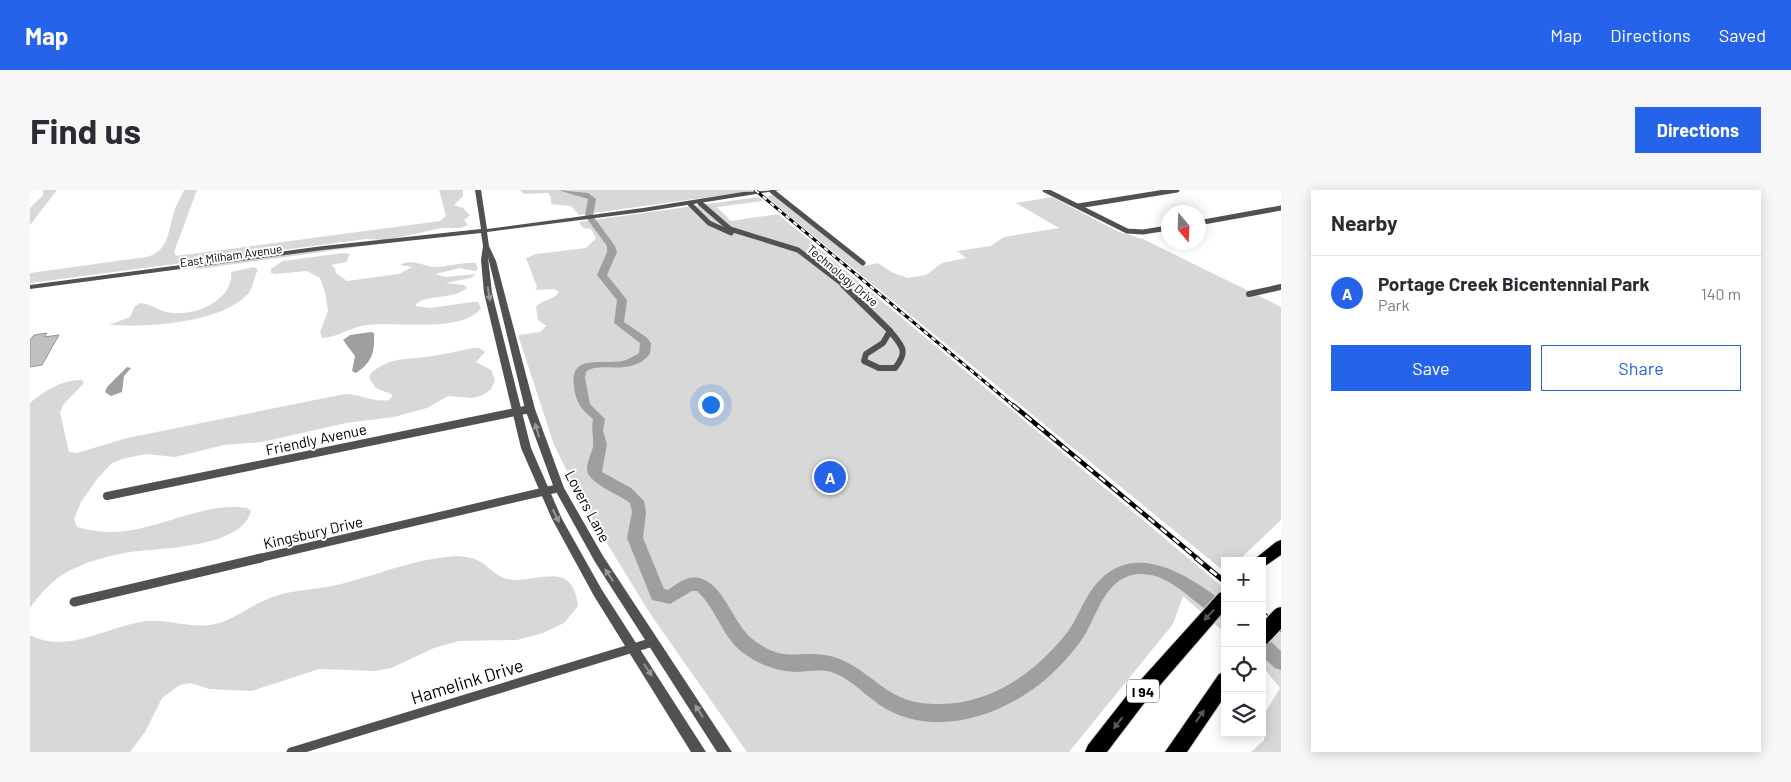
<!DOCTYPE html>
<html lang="en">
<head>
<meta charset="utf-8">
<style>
	:root { --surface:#fff; --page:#f7f7f7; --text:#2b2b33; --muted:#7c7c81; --line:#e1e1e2; --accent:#2563eb }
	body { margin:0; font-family:Barlow,sans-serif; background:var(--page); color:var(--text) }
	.controls { position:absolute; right:15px; bottom:15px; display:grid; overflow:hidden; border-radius:0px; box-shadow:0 2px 12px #0003 }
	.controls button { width:45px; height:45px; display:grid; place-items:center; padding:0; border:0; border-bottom:1px solid var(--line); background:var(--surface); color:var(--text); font:25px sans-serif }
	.compass { position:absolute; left:1131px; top:15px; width:45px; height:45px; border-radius:50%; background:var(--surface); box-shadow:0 2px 12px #0003; rotate:161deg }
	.you { position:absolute; left:680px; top:214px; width:18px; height:18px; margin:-12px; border:4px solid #fff; border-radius:50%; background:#1a73e8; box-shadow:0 0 0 8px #1a73e833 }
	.badge { display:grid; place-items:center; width:32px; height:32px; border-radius:50%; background:var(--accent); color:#fff; font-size:16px; font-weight:700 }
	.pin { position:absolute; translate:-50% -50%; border:2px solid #fff; box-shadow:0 1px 5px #0006 }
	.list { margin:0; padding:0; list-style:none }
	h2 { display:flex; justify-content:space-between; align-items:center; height:65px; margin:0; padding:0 20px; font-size:21px }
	h2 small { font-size:16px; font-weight:400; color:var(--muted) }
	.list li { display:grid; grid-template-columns:32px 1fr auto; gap:15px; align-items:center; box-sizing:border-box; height:75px; padding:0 20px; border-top:1px solid var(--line) }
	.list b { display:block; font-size:19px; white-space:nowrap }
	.list p { margin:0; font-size:16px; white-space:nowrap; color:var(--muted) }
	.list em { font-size:16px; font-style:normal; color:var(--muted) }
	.actions { display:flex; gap:10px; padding:15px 20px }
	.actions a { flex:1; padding:11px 0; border:1px solid var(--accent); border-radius:0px; text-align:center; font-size:18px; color:var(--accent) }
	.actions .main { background:var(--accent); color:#fff }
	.icon { flex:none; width:28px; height:28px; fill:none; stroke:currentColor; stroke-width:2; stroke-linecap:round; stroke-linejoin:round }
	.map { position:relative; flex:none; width:1251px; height:562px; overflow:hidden; border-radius:0px }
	header { display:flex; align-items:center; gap:30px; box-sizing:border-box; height:70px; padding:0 25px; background:var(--accent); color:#fff }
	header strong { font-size:24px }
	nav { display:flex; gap:28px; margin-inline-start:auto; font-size:18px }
	.intro { display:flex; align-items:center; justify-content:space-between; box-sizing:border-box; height:120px; padding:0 30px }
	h1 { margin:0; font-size:35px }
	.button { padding:12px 22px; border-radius:0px; background:var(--accent); color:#fff; font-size:18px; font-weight:700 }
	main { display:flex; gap:30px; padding:0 30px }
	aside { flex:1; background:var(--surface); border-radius:0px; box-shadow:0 2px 12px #0003 }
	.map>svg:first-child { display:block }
	.green { fill:#d8d8d8 }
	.water { fill:#9f9f9f }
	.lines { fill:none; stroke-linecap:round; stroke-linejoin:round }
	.river { fill:#9f9f9f; fill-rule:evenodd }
	.building { fill:#c0c0c0; stroke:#959595 }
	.motorway-casing { stroke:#dbdbdb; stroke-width:2 }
	.minor-far3 { stroke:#515151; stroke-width:5 }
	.minor-far2 { stroke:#515151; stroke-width:6 }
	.minor-far1 { stroke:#515151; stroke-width:8 }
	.minor { stroke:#515151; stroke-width:9 }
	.tertiary { fill:#515151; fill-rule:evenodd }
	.motorway { fill:#000; fill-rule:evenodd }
	.rail-far2-casing { stroke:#000; stroke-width:3 }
	.rail-far1-casing { stroke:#000; stroke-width:4.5 }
	.rail-casing { stroke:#000; stroke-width:5 }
	.rail-far2 { stroke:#fff; stroke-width:2; stroke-dasharray:5; stroke-linecap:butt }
	.rail-far1 { stroke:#fff; stroke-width:2.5; stroke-dasharray:8; stroke-linecap:butt }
	.rail { stroke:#fff; stroke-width:3; stroke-dasharray:9; stroke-linecap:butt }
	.motorway-bridge-casing { stroke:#dbdbdb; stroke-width:20; stroke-linecap:butt }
	.motorway-bridge { stroke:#000; stroke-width:18 }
	.oneway { fill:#979797 }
	.oneway2 { fill:#595959 }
	.labels { text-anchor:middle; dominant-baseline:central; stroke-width:4; stroke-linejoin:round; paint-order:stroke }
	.far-street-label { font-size:12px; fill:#000; stroke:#fff }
	.shield { fill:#fff; stroke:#4c4c4c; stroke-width:1 }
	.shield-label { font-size:14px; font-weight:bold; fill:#000 }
	.street-label { font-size:15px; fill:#000; stroke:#fff }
	.near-street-label { font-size:18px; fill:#000; stroke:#fff }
</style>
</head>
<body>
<header>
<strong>Map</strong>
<nav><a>Map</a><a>Directions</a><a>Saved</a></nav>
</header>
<div class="intro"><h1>Find us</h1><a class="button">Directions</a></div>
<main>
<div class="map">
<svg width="1251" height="562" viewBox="0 0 1251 562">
	<rect width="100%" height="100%" fill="#fff"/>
	<!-- green -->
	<g class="green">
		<polygon points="13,0 27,0 0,35 0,18 13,5"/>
		<path d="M154 0H167L144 62 146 66 410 31 416 26 409 0H433V6L424 15 433 18 440 25 434 30 438 35 430 38H412L356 50 336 49 0 93V83L116 67C139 62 138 41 144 22 146 15 151 7 154 0Z"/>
		<polygon points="490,0 721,0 723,1 549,25 541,16 521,14 521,7 518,3 494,4"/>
		<polygon points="744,5 834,76 848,73 863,83 878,88 896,85 912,73 936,68 927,61 961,56 974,47 1029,38 986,13 1022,7 1089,42 1113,49 1251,117 1251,330 1208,371 1195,371 1195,382 736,7"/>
		<path d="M728 7 733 11 687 17 701 31 748 24 1195 399V443L1153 406 1143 434 1039 562H717L619 422 556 319 524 255 488 145 510 142 516 136 508 130 506 117C512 109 523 111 529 102L524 99 505 100 507 97 496 68 506 64 556 58 566 48 561 39 553 38 549 32Z"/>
		<polygon points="378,50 169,79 165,79 167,76 268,62"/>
		<path d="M313 63 320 64 316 72 301 75 305 78 306 83 317 91 369 84 382 77 370 75C381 68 394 76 405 77 419 77 432 72 446 73L448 79 445 81 430 78 405 84 416 87 446 84 441 88 415 93 434 95 437 98C425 110 391 104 385 116L400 118 442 112H448L451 118C432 144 364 131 336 135 321 137 306 148 292 148L290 142 298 121 295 102 290 88 277 81 245 84 241 83V79L253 71Z"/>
		<path d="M224 77 228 80C223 88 224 98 217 105 187 134 118 137 79 135L100 127 105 116 110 113C119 113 131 122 142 123 166 126 204 110 201 82Z"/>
		<path d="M443 158H449L455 162 446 172 461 180 465 190 461 199 453 205 443 208 418 206 397 218 364 227 316 233 232 252 194 255 145 267 116 264 92 269 82 273 67 289 51 312 44 329 47 337C111 357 159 310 217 318L221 321C212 358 130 358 100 362 82 365 62 370 45 378 26 386 12 401 0 418V213C16 200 31 190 52 190L54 193 33 215 30 223 39 262 47 263 97 248 315 204C331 204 342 213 359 210L363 205 346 198 339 188 341 183C361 167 372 170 396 167 412 165 427 161 443 158Z"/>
		<path d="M429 366C436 367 444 368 451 372 460 378 466 386 477 389 507 395 542 367 548 416L534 433 513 443 487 450 429 451 404 458 361 478 345 481 289 479 222 501 179 499 161 493 150 495 132 508 115 542 100 562H0V445C35 464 76 438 110 432 136 427 160 440 185 434 206 429 221 415 240 408 263 399 287 400 311 394 350 384 387 368 429 366Z"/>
		<polygon points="1232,427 1251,441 1251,562 1221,562 1234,550 1236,521 1250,498 1232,476"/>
	</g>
	<!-- water -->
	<g class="water">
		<path d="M341 142 344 143C345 163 342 172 326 183L322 181 325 166 313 150 320 145Z"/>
		<polygon points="97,177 101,178 94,186 92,202 81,206 75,202 77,197"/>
	</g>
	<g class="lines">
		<!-- river -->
		<g class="river">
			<path d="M528 0 558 3 566 9 563 26 585 56 587 62 577 85 597 110 594 132 616 147 621 153 620 164C600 188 570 170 556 182L555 188 560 214 575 229 573 241 577 254 572 282 601 298 614 311 616 322 613 348 634 399 638 400C649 392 661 383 675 390 696 400 704 436 725 451 756 474 768 459 800 466 830 473 848 499 875 509 885 513 898 514 909 514 961 515 1008 481 1039 440 1048 427 1053 411 1063 398 1101 347 1157 384 1195 413V430C1165 420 1141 377 1102 385 1076 391 1067 423 1056 443 1051 451 1044 460 1038 467 997 516 919 552 858 520 839 510 823 489 801 482 791 479 779 481 768 482 746 482 728 474 712 462 691 445 686 418 667 401H662L640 414 622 410 597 348 602 322 600 313C590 305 558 293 557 280 557 272 561 264 563 257 564 249 561 240 563 229 551 219 546 213 544 197 539 163 571 175 592 171 598 170 604 166 609 163L610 153 584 133 587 110 567 85 577 62V56L555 26 558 9Z"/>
			<polygon points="1232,447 1238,449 1251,461 1251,480 1245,478 1232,466"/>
		</g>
	</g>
	<!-- building -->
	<polygon class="building" points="17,143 14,147 29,145 12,175 0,177 0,150 4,145"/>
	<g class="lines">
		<!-- motorway casing -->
		<g class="motorway-casing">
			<g id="motorway">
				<polygon points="1251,350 1251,365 1232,378 1232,371 1225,371 1226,368 1246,352"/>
				<polygon points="1195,401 1195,420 1112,516 1077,562 1055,562 1058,555 1098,504 1189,403"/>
				<polygon points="1195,482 1195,506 1157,562 1135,562 1189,484"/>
			</g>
		</g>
		<!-- minor-far3 -->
		<g class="minor-far3">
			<polyline points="1015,0 1097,41 1113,42 1138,38"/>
			<polyline points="742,1 833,73"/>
			<polyline points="670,13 700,39 768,60 815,96"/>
			<polyline points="660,14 679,33 701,43"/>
			<polyline points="1048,16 1147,0"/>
			<polyline points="1168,33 1251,18"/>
		</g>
		<!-- minor-far2 -->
		<g class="minor-far2">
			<polyline points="813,95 860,141"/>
			<polyline points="1219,104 1251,97"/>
			<path d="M860 141C872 156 879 161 865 178H849L834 171 836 164 853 153Z"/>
		</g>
		<!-- minor-far1 -->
		<g class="minor-far1">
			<polyline points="77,306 500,219"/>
			<polyline points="226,369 529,298"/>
		</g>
		<!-- minor -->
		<g class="minor">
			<polyline points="44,412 231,368"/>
			<polyline points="261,562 623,452"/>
		</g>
		<!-- tertiary -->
		<polygon class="tertiary" points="445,0 451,0 457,39 613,18 713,2 751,0 613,22 457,42 459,56 466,71 505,219 534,298 573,366 702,562 687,562 565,372 524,298 495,219 458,67 462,103 501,258 532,329 572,400 676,562 661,562 564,406 522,329 491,258 454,103 451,70 453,56 451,43 293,60 0,99 0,95 293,56 451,39"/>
		<!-- motorway -->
		<use href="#motorway" class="motorway"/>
		<!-- rail-far2 casing -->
		<g class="rail-far2-casing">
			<polyline id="rail-far2" points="725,0 985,217"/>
		</g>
		<!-- rail-far1 casing -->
		<g class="rail-far1-casing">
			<polyline id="rail-far1" points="983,215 1168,369"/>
		</g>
		<!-- rail casing -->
		<g class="rail-casing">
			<g id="rail">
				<polyline points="1166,368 1195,392"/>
				<polyline points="1232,423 1251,439"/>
			</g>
		</g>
		<!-- rail-far2 -->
		<use href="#rail-far2" class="rail-far2"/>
		<!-- rail-far1 -->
		<use href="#rail-far1" class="rail-far1"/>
		<!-- rail -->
		<use href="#rail" class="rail"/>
		<!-- motorway-bridge casing -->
		<g class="motorway-bridge-casing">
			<polyline id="motorway-bridge" points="1232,446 1251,426"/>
		</g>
		<!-- motorway-bridge -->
		<use href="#motorway-bridge" class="motorway-bridge"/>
	</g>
	<!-- one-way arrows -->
	<defs><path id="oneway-solid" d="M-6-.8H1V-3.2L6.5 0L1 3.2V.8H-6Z" transform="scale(1.25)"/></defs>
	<g class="oneway">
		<use href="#oneway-solid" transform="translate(459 104) rotate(80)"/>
		<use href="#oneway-solid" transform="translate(507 240) rotate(-107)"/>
		<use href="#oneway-solid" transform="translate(526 326) rotate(64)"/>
		<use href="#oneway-solid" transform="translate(579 385) rotate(-123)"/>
		<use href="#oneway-solid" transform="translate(618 480) rotate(57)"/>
		<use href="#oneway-solid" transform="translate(669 521) rotate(-123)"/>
	</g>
	<g class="oneway2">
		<use href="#oneway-solid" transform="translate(1179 425) rotate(133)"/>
		<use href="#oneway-solid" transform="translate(1170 526) rotate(-55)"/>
		<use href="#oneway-solid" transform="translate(1088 533) rotate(128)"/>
	</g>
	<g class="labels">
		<!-- far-street labels -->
		<g class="far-street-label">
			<text transform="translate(201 65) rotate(-8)">East Milham Avenue</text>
			<text transform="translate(813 85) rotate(40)">Technology Drive</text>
		</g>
		<!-- shield labels -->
		<rect class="shield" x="1097" y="489.5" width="32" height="23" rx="4"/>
		<g class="shield-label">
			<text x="1113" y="501">I 94</text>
		</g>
		<!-- street labels -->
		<g class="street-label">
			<text transform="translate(286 249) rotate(-12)">Friendly Avenue</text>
			<text transform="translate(558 316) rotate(62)">Lovers Lane</text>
			<text transform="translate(283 342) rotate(-13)">Kingsbury Drive</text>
		</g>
		<!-- near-street labels -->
		<g class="near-street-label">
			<text transform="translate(437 491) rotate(-17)">Hamelink Drive</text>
		</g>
	</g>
</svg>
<div class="controls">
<button>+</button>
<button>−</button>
<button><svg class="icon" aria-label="locate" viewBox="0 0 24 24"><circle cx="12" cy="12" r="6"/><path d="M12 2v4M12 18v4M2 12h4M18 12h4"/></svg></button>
<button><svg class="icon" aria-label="layers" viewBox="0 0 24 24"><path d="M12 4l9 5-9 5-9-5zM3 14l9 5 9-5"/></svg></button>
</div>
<svg class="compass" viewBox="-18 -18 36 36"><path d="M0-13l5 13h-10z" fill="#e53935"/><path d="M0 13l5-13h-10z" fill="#7c7c81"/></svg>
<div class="you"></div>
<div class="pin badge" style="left:800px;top:287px">A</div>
</div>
<aside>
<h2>Nearby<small></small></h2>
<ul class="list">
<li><span class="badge">A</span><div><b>Portage Creek Bicentennial Park</b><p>Park</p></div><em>140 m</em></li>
</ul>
<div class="actions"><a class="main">Save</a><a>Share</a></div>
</aside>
</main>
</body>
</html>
